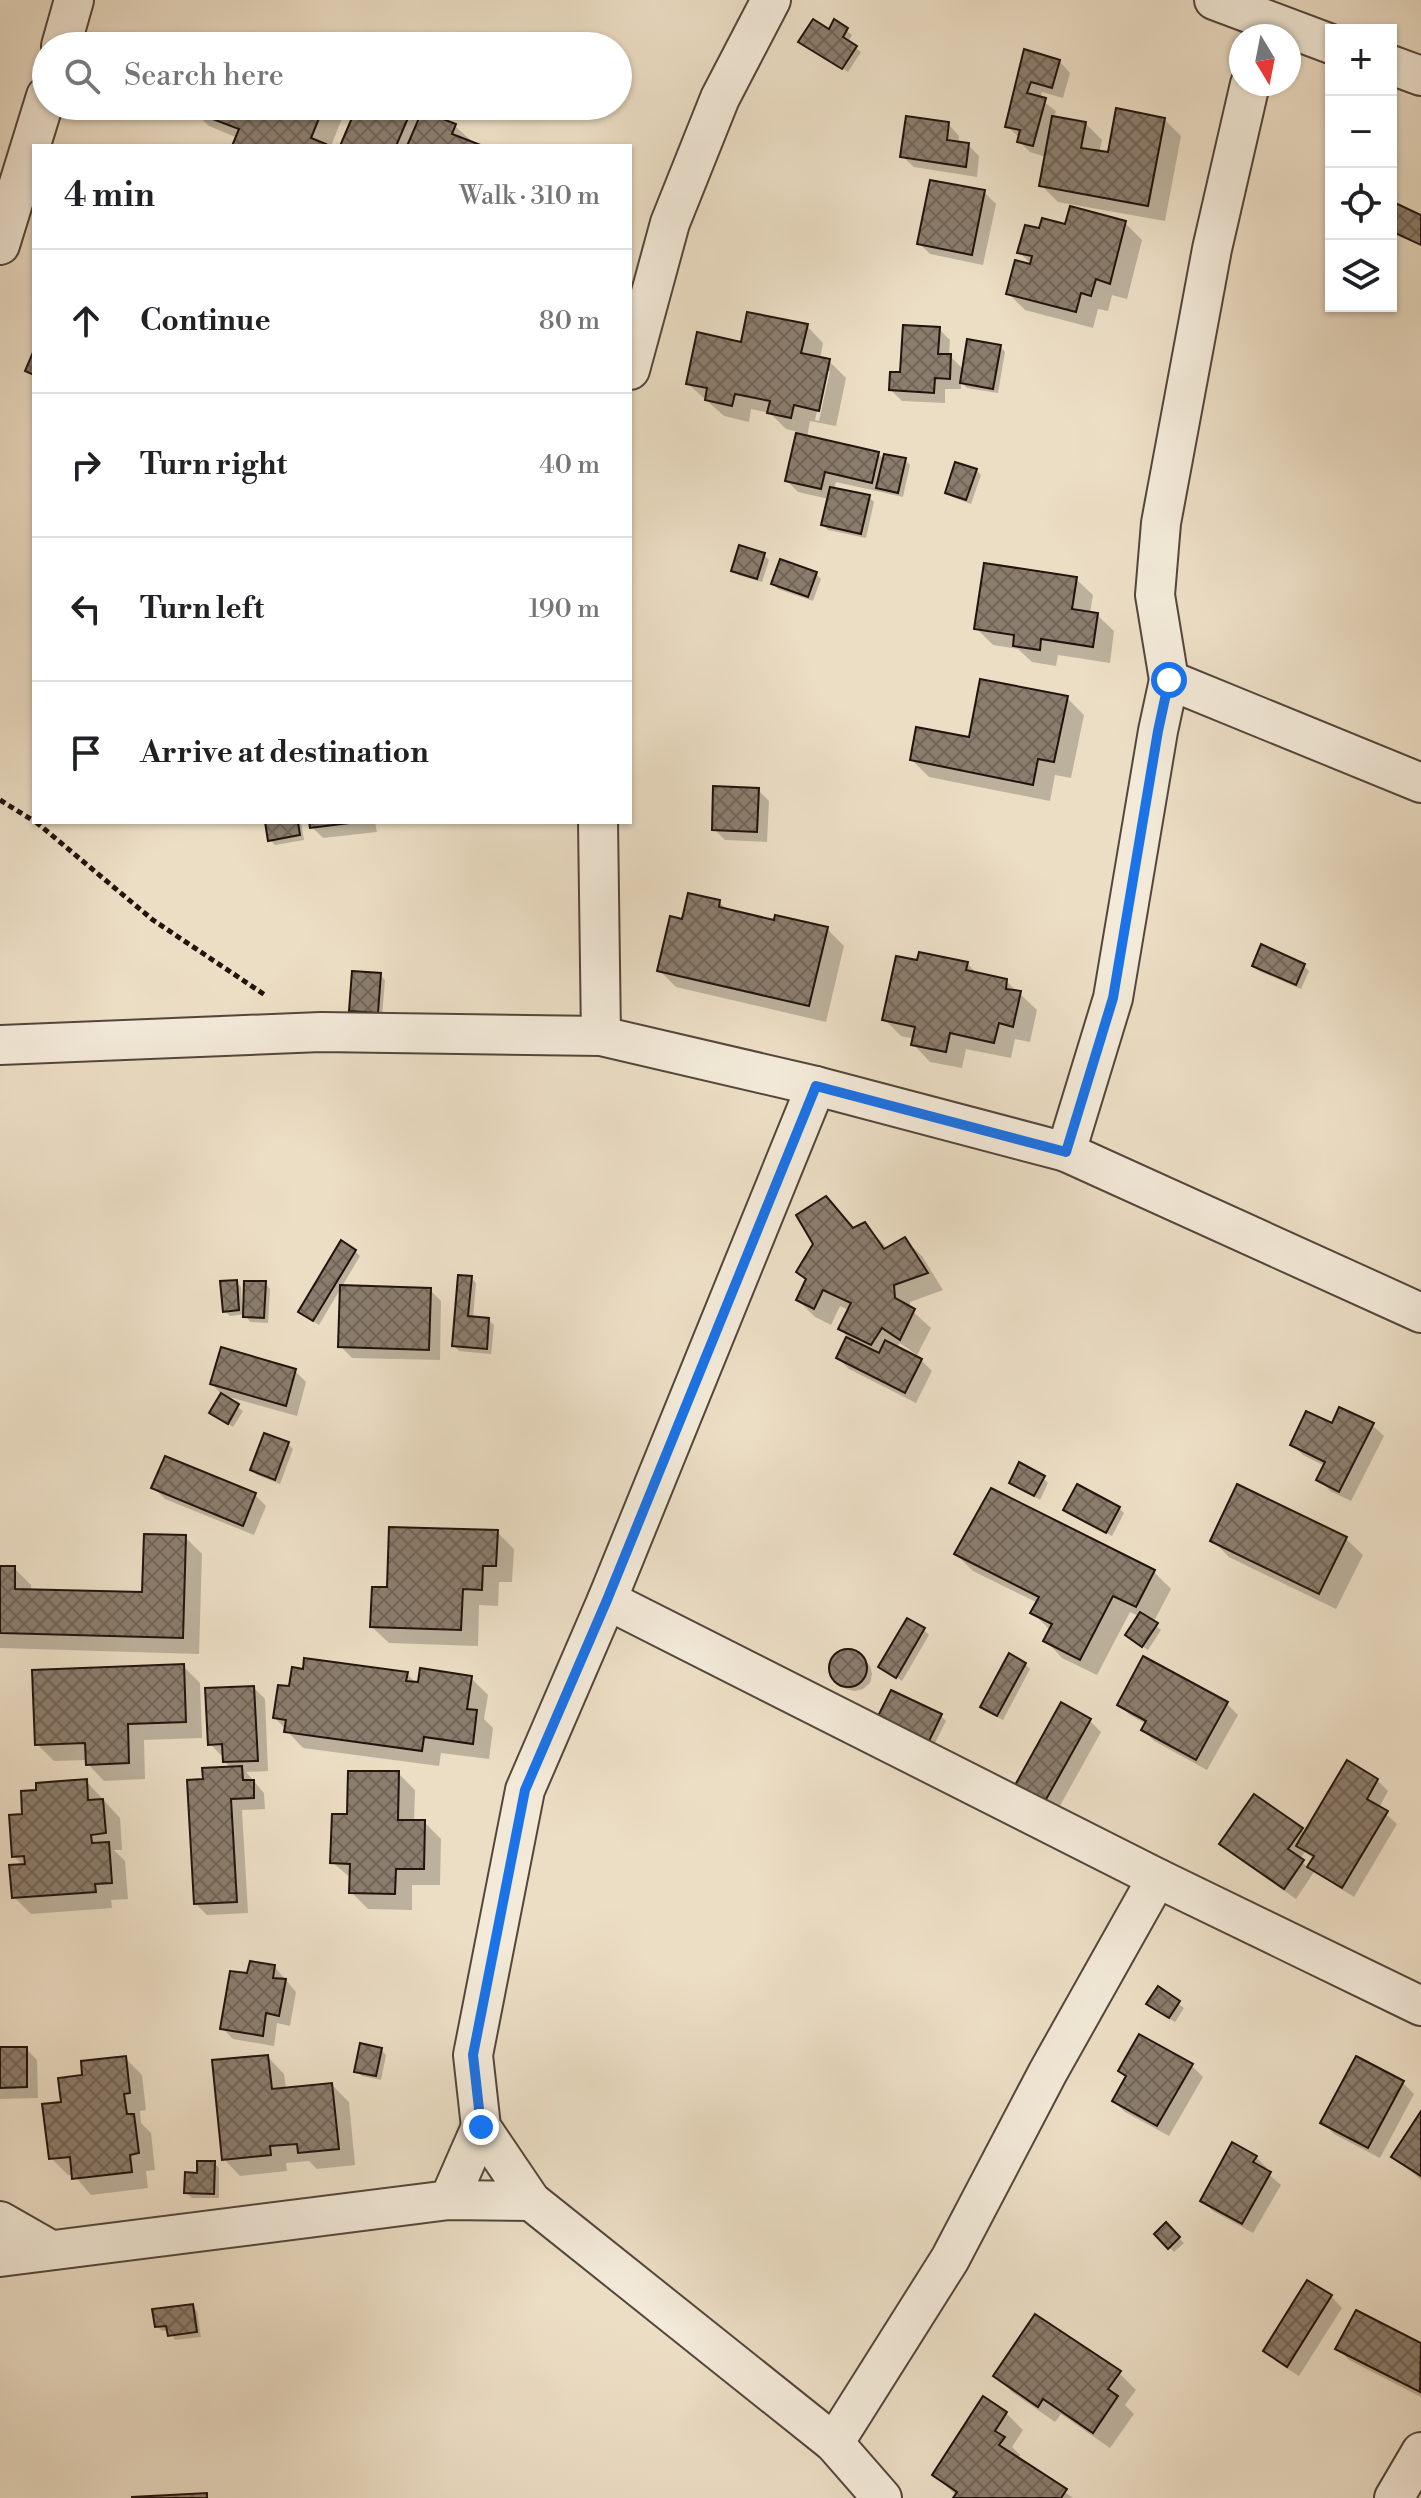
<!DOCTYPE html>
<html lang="en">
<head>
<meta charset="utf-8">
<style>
	:root { --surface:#fff; --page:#f6f6f6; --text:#202124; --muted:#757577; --line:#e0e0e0 }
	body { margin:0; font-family:"Libre Bodoni",serif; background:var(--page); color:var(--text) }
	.controls { position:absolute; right:24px; top:24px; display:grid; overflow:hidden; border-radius:0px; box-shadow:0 2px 6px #0004 }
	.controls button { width:72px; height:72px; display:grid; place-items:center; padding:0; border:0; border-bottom:2px solid var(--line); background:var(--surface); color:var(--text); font:40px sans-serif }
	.compass { position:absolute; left:1229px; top:24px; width:72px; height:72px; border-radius:50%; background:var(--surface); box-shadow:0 2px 6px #0004; rotate:170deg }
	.stop { position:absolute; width:24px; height:24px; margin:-18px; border:6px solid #1a73e8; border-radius:50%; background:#fff }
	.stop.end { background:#1a73e8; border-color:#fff; box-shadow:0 2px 8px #0008 }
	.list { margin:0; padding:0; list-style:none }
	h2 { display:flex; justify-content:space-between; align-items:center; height:104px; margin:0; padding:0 32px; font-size:34px }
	h2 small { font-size:26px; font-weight:400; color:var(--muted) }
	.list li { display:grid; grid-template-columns:52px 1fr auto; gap:24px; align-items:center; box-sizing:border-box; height:144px; padding:0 32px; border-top:2px solid var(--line) }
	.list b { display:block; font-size:30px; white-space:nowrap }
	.list em { font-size:26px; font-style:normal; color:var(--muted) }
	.icon { flex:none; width:44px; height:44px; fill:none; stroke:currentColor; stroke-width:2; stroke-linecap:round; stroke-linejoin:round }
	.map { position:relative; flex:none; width:1421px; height:2498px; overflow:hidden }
	.search { position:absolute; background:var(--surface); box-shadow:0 2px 6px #0004; left:32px; top:32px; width:600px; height:88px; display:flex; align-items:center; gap:20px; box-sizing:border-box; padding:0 28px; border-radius:44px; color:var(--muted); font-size:30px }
	.panel { position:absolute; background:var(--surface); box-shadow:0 2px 6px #0004; left:32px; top:144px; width:600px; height:680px; border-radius:0px }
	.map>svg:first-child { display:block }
	.shadow { fill:#0003; fill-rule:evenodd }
	.building { fill:url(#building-cross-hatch); stroke:#21130d; stroke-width:2 }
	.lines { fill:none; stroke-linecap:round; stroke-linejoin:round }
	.minor-casing { stroke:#54463b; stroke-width:42 }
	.path { stroke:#21130d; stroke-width:5; stroke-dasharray:6 4; stroke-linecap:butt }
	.minor { stroke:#f3ead9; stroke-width:38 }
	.route { stroke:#1a73e8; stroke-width:10 }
</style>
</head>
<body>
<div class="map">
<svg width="1421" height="2498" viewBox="0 0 1421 2498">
	<defs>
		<pattern id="building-cross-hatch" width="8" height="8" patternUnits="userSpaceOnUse" patternTransform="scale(2)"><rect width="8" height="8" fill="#8b7d6d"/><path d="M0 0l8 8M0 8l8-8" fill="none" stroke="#716558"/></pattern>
	</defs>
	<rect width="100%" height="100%" fill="#ecdec5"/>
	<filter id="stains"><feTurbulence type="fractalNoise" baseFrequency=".0025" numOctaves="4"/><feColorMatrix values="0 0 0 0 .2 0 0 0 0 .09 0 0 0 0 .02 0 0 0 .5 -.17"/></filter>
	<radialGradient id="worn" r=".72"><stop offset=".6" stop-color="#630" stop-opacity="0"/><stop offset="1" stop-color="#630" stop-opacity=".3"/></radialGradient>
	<!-- shadow -->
	<g class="shadow">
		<polygon points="835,22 852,35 848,42 861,52 848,72 806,47 829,31"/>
		<polygon points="1025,51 1059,61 1070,73 1063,98 1042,92 1040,99 1056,111 1054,118 1085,123 1102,140 1099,153 1109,155 1164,119 1181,136 1165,221 1058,202 1041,185 1046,157 1030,152 1019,141 1020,138 1007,126"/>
		<polygon points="193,106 347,106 331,146 234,146 238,138 209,126 192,110"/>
		<polygon points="359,106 393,106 410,113 419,122 455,126 477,146 342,146"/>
		<polygon points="948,124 959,136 958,143 968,145 979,156 977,177 914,167 902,156"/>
		<polygon points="984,192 996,204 983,265 930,254 919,243"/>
		<polygon points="1125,223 1142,240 1127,299 1112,295 1108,311 1098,309 1093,328 1025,310 1008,293 1034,267 1019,252 1040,231"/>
		<path d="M807 326 823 343 820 359 829 361 846 378 836 426 810 421 807 437 878 454 885 460H905L910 465 903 497 836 482 834 490 869 497 874 502 866 538 828 530 823 525 829 499 798 492 787 481 798 432 786 429 770 413 751 409 749 422 724 416 688 384 742 344ZM826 371H830L819 421 815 420Z"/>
		<polygon points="939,329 950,340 949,355 964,370 1000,346 1005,352 998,393 967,388 961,382 961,389 945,389 945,403 902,401 891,390"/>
		<polygon points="976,470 981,475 971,504 952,497 947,492"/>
		<polygon points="764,555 769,560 762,582 738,575 733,570"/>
		<polygon points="816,574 821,579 813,601 778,589 773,584"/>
		<polygon points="1076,579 1093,595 1090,613 1097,615 1114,631 1110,663 1058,655 1056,666 1032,662 1018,649 993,645 976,628"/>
		<polygon points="1067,698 1084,715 1071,778 1055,775 1050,801 929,777 912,760 970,740"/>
		<polygon points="758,790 769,801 767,842 725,840 714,829"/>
		<polygon points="267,822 301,822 304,840 275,845 270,840"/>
		<polygon points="311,822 375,822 377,832 323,838 312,827"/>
		<polygon points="719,902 729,911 775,922 827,929 844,946 826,1022 676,987 659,970 684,921"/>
		<polygon points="919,963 967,963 978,975 1006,981 1037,1010 1030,1042 1015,1039 1011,1058 966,1049 962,1068 930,1062 914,1045 915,1039 901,1036 884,1019"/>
		<polygon points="1254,966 1304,966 1309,971 1301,989 1259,971"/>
		<polygon points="380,975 385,980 382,1017 357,1015 352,1010"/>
		<polygon points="865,1224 888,1249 905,1240 922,1256 943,1290 910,1302 910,1309 931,1328 917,1355 900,1343 896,1348 921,1360 932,1371 916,1403 849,1369 838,1358 848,1337 840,1329 849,1310 840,1306 831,1325 815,1317 798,1300 854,1230"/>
		<polygon points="355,1251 360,1256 319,1325 305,1316 300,1311"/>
		<polygon points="471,1278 476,1283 473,1318 488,1320 494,1325 491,1354 459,1351 454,1346"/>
		<polygon points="236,1282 241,1287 242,1305 265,1283 270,1289 268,1323 250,1322 245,1314 230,1316 225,1311"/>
		<polygon points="430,1290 441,1301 440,1360 352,1358 340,1346"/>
		<polygon points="295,1371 306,1382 297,1416 222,1395 212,1384"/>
		<polygon points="222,1396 243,1411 233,1427 212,1413"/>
		<polygon points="1372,1425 1384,1436 1351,1501 1330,1491 1319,1479 1325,1466 1303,1455 1292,1444 1333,1426"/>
		<polygon points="288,1444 293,1449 280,1484 257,1475 252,1470"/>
		<polygon points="1043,1478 1048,1483 1040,1500 1011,1483"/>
		<polygon points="154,1488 255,1495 266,1506 254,1535 165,1499"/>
		<polygon points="1119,1508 1124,1513 1112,1536 1066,1510"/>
		<polygon points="497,1532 514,1549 512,1582 499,1582 498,1606 479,1605 478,1646 389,1643 372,1627 389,1589"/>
		<polygon points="185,1537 202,1554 199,1654 0,1648 0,1568 14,1568 31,1585 31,1591 144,1594"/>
		<polygon points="1346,1539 1363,1555 1336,1609 1229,1557 1212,1540"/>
		<polygon points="956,1554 1154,1572 1171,1589 1153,1623 1161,1630 1148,1650 1133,1640 1139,1616 1130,1612 1097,1675 1062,1658 1046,1641 1051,1631 1033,1613 1038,1603 973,1571"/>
		<polygon points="924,1630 929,1635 902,1681 881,1667"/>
		<polygon points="849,1650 858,1653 870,1666 872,1674 870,1683 863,1689 855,1691 846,1689 833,1676 831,1668 834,1659"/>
		<polygon points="1025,1664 1030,1669 1003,1720 987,1712 982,1707"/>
		<polygon points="183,1666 200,1683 202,1738 144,1740 145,1779 104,1781 88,1764 87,1760 54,1761 37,1744"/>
		<polygon points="407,1674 417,1684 471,1678 488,1695 484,1719 493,1728 489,1759 441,1753 439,1766 303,1748 275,1718"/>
		<polygon points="254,1688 265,1699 268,1771 246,1772 264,1793 265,1809 242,1810 248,1913 207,1915 196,1904 205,1781 231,1768 225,1762 225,1755 221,1755 210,1744"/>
		<polygon points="1119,1704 1227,1704 1238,1715 1207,1770 1154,1741 1143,1730 1146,1724 1130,1715"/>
		<polygon points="941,1716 946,1721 934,1745 886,1721"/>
		<polygon points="1090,1721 1101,1732 1056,1813 1028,1798"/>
		<polygon points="398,1773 415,1790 414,1822 424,1822 441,1839 440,1885 412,1885 412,1910 368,1909 351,1892 352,1879 332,1862 349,1816"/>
		<path d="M1377 1780 1388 1791 1379 1808 1397 1824 1354 1897 1314 1872 1296 1899 1233 1855 1222 1844 1255 1797 1306 1833ZM1305 1852 1314 1859 1309 1868 1299 1860Z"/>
		<polygon points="86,1781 120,1818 122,1850 114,1850 125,1861 128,1899 111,1900 112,1908 31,1914 14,1897 24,1866 14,1856 25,1816"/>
		<polygon points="274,1966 296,1992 290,2026 277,2023 274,2046 233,2039 222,2028 249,1976"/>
		<polygon points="1158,1989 1184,2008 1175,2022 1154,2009"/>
		<polygon points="0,2049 26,2049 37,2060 38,2098 0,2099"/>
		<polygon points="381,2050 386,2055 381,2080 362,2076 357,2071"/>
		<polygon points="268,2057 284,2074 286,2089 332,2085 349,2102 355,2165 317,2169 309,2161 286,2163 287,2171 240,2176 224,2159"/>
		<polygon points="125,2058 142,2075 146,2110 140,2111 141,2123 151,2133 155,2170 146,2171 148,2188 91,2195 74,2175 68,2175 51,2158 63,2104"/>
		<polygon points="1192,2066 1203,2077 1169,2136 1125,2112 1114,2101 1127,2078 1120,2071"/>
		<polygon points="1403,2083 1414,2094 1380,2158 1334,2134 1323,2122"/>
		<polygon points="1421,2115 1421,2180 1394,2156"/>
		<polygon points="1256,2157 1267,2168 1265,2171 1281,2185 1253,2233 1213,2211 1202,2200"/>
		<polygon points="214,2163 219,2168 219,2198 192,2198 186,2193 199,2175"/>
		<polygon points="1165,2225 1184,2243 1174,2252 1156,2234"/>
		<polygon points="1331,2296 1342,2308 1299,2376 1277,2362 1266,2351"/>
		<polygon points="192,2306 197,2311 201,2337 175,2340 169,2330 162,2331 157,2326"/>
		<polygon points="1357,2313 1421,2346 1421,2397 1349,2360 1338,2348"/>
		<polygon points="1119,2373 1136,2390 1125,2405 1134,2414 1110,2448 1061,2414 1055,2422 1012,2392 996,2376"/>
		<polygon points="983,2398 1006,2413 1023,2430 1012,2447 1020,2455 1018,2459 1073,2498 955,2498 957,2496 934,2475"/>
	</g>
	<!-- building -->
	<g class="building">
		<polygon points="813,19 829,29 834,19 848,28 843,37 857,46 842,69 798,42"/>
		<polygon points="1024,49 1060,60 1052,88 1031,82 1027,93 1046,98 1033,146 1017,142 1020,130 1005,127"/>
		<polygon points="191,106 324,106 311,138 326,144 325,146 232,146 239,129 189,110"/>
		<polygon points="357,106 399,106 411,111 396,146 340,146"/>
		<polygon points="1116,108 1165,118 1148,206 1039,186 1052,116 1086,122 1081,148 1108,152"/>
		<polygon points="422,111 456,124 452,134 483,146 407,146"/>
		<polygon points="906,116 949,122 947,140 969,143 966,167 900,157"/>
		<polygon points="930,180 985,190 972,255 917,244"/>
		<polygon points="1391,201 1421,215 1421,245 1391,231"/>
		<polygon points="1070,206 1126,221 1110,284 1096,279 1091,296 1081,293 1076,312 1006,294 1015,260 1030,264 1032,256 1017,253 1025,225 1039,228 1042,218 1065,224"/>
		<polygon points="747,312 808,324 801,353 830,359 819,411 794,405 791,418 767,413 770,401 735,394 732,406 705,400 707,388 686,384 697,332 741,342"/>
		<polygon points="903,325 940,327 938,354 951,354 950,379 935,378 934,393 889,390 890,372 900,372"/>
		<polygon points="967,339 1001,345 993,389 960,383"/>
		<polygon points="34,350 34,375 25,371"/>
		<polygon points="796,433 879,452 872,483 825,472 821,489 785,481"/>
		<polygon points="884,454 906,458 898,493 876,488"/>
		<polygon points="955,462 977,469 966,500 945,493"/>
		<polygon points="830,487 870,495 861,534 821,525"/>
		<polygon points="739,545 765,553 757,579 731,571"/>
		<polygon points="780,559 817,572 808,597 771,584"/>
		<polygon points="984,563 1077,577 1072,609 1098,613 1093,647 1041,639 1040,650 1013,646 1014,635 974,629"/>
		<polygon points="980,679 1068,696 1054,762 1038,759 1033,785 910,760 916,727 969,737"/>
		<polygon points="713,786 759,788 757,832 712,830"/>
		<polygon points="265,822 298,822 300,835 268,841"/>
		<polygon points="309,822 358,822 310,828"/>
		<polygon points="688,893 720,900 719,907 774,920 775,915 828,927 809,1006 657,971 670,916 682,919"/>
		<polygon points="1261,944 1305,964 1296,985 1252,966"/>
		<polygon points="919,952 968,962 966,970 1007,979 1006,989 1021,991 1013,1027 999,1023 994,1043 950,1033 946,1052 911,1045 915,1027 882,1020 896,956 917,960"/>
		<polygon points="352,971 381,973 378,1013 349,1011"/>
		<polygon points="826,1196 853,1228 865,1222 884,1249 905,1237 928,1273 894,1285 895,1298 915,1309 900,1340 882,1328 871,1345 838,1329 851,1303 823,1290 814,1309 796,1300 806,1279 796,1272 813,1244 796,1215"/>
		<polygon points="341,1240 356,1250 313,1321 298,1312"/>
		<polygon points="458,1275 472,1276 468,1316 489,1318 487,1349 452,1346"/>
		<polygon points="237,1280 239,1310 223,1312 220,1281"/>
		<polygon points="244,1281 266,1281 264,1318 243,1317"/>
		<polygon points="340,1285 431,1288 429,1350 338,1347"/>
		<polygon points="846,1337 879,1353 885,1340 922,1359 905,1393 836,1358"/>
		<polygon points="221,1347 296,1369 286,1406 210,1384"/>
		<polygon points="221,1393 239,1404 228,1424 209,1413"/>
		<polygon points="1339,1407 1374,1423 1339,1492 1316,1480 1325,1462 1290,1445 1306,1411 1332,1423"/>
		<polygon points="264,1433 289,1442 275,1480 250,1470"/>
		<polygon points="165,1456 256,1493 243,1526 151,1488"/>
		<polygon points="1019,1462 1045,1476 1034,1496 1009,1483"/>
		<polygon points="1077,1484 1120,1507 1106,1533 1063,1510"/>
		<polygon points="1237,1484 1347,1537 1319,1594 1210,1541"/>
		<polygon points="991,1488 1155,1570 1136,1607 1113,1596 1080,1660 1043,1641 1052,1624 1030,1613 1039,1597 954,1554"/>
		<polygon points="389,1527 498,1530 496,1566 483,1566 482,1590 463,1589 461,1630 370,1627 372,1587 387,1587"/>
		<polygon points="144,1534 186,1535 183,1638 0,1633 0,1566 15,1566 15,1589 142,1592"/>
		<polygon points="1140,1612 1158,1623 1142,1647 1125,1635"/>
		<polygon points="907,1618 925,1628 896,1678 878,1667"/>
		<circle cx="848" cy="1668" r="19"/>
		<polygon points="1009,1653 1026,1663 997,1716 980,1707"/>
		<polygon points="1143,1656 1228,1702 1196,1760 1141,1730 1146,1721 1117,1705"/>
		<polygon points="304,1658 408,1672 406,1681 418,1682 420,1668 472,1676 467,1709 477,1710 473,1744 424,1737 422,1751 284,1732 286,1720 273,1718 278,1685 289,1686 292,1667 303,1669"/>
		<polygon points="184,1664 186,1722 128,1724 129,1763 86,1765 85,1743 35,1745 32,1670"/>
		<polygon points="254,1686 258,1761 223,1762 222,1744 208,1745 205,1688"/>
		<polygon points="891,1690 942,1714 929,1741 878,1716"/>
		<polygon points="1061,1702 1091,1719 1044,1803 1014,1787"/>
		<polygon points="1347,1760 1378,1779 1367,1799 1388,1811 1342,1888 1307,1867 1314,1856 1296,1846"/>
		<polygon points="242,1766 243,1780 254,1780 254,1798 231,1799 237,1902 194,1904 187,1780 203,1779 202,1768"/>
		<polygon points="348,1771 399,1771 398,1820 425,1820 424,1869 396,1869 395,1894 349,1893 350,1864 330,1863 332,1814 347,1814"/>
		<polygon points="87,1779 88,1800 103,1799 106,1833 91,1835 92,1843 109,1842 112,1883 95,1884 96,1892 12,1898 9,1865 25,1864 24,1856 12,1857 9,1815 22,1814 21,1791 36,1790 36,1783"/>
		<polygon points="1254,1794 1303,1828 1288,1849 1304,1860 1284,1889 1219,1844"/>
		<polygon points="250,1961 275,1965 273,1978 286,1979 279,2016 266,2013 263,2036 220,2029 230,1971 247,1973"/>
		<polygon points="1158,1986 1180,2001 1169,2018 1146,2004"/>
		<polygon points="1139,2034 1193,2064 1157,2126 1112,2101 1126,2076 1118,2071"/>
		<polygon points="360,2043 382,2048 376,2076 354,2072"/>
		<polygon points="0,2047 27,2047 27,2087 0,2088"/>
		<polygon points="268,2055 272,2089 332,2083 339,2149 298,2153 297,2144 270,2146 271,2155 222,2160 212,2060"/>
		<polygon points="126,2056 130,2093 124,2094 127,2114 134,2114 139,2153 130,2155 132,2172 72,2179 70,2157 49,2159 42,2104 61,2102 58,2078 82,2075 81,2061"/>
		<polygon points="1356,2056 1404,2081 1368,2148 1320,2123"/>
		<polygon points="1421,2111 1421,2176 1391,2157"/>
		<polygon points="1232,2142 1257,2156 1253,2162 1271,2172 1242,2224 1200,2201"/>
		<polygon points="197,2161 215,2161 214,2194 184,2193 185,2172 197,2173"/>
		<polygon points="1166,2222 1180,2237 1168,2249 1154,2234"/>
		<polygon points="1307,2280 1332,2295 1287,2367 1263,2351"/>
		<polygon points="193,2304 197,2332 168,2336 166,2326 155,2327 152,2309"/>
		<polygon points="1356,2310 1421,2343 1420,2392 1335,2349"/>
		<polygon points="1035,2314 1121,2371 1108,2389 1118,2396 1093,2433 1043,2399 1038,2407 993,2376"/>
		<polygon points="983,2396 1007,2412 995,2431 1005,2437 999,2445 1067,2489 1061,2498 953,2498 957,2492 932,2475"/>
		<polygon points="207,2493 207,2498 132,2498 132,2497"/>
	</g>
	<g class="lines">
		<!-- minor casing -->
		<g class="minor-casing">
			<g id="minor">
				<polyline points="1214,0 1331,44"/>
				<polyline points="61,46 74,0"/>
				<polyline points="1391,65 1421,76"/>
				<polyline points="1250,84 1212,249 1161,523 1155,595 1169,680 1421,783"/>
				<polyline points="0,245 46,96"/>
				<polyline points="630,370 670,223 720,98 771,0"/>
				<polyline points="598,822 601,1036"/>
				<polyline points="0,1045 321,1032 601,1036 816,1086 1066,1152 1421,1313"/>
				<polyline points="816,1086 607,1600 525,1790 473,2055 481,2127 531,2201 834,2443 882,2498"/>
				<polyline points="1066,1152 1113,998 1158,731 1169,680"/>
				<polyline points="607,1600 1157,1878 1421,2006"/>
				<polyline points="449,2200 481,2127"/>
				<polyline points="0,2221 49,2249"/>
				<polyline points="0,2257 449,2200 531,2201"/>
				<polyline points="834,2443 950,2259 1048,2072 1157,1878"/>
				<polyline points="1394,2498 1421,2452"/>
			</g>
		</g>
		<!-- path -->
		<g class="path">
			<polyline points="0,800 34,821"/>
			<polyline points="36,822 153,920 265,995"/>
		</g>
		<!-- minor -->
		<use href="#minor" class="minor"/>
	</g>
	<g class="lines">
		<!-- route -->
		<polyline class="route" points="481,2127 473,2055 525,1790 607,1600 816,1086 1066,1152 1113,998 1158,731 1169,680"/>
	</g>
	<rect width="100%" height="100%" filter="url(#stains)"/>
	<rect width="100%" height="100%" fill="url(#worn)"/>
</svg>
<div class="controls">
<button>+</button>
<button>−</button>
<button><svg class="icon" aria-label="locate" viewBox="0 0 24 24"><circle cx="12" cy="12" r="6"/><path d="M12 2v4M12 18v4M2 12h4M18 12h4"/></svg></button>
<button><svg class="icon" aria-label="layers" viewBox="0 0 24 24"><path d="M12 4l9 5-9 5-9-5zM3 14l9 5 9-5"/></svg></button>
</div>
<svg class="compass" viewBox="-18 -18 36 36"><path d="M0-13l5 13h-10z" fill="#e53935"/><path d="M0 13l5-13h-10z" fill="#757577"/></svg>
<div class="stop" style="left:1169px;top:680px"></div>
<div class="stop end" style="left:481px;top:2127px"></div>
<div class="search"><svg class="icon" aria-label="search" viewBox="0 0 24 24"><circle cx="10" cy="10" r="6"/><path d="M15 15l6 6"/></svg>Search here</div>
<section class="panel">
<h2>4 min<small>Walk · 310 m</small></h2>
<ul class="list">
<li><svg class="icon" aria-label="ahead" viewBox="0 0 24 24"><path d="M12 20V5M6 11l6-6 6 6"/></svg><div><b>Continue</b></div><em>80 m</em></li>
<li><svg class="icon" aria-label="right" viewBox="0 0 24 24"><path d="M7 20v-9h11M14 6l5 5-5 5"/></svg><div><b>Turn right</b></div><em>40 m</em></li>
<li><svg class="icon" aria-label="left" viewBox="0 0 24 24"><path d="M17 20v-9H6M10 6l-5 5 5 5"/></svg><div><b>Turn left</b></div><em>190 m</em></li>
<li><svg class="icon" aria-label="arrive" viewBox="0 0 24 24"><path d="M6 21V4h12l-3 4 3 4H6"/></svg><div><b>Arrive at destination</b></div></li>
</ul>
</section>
</div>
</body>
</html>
